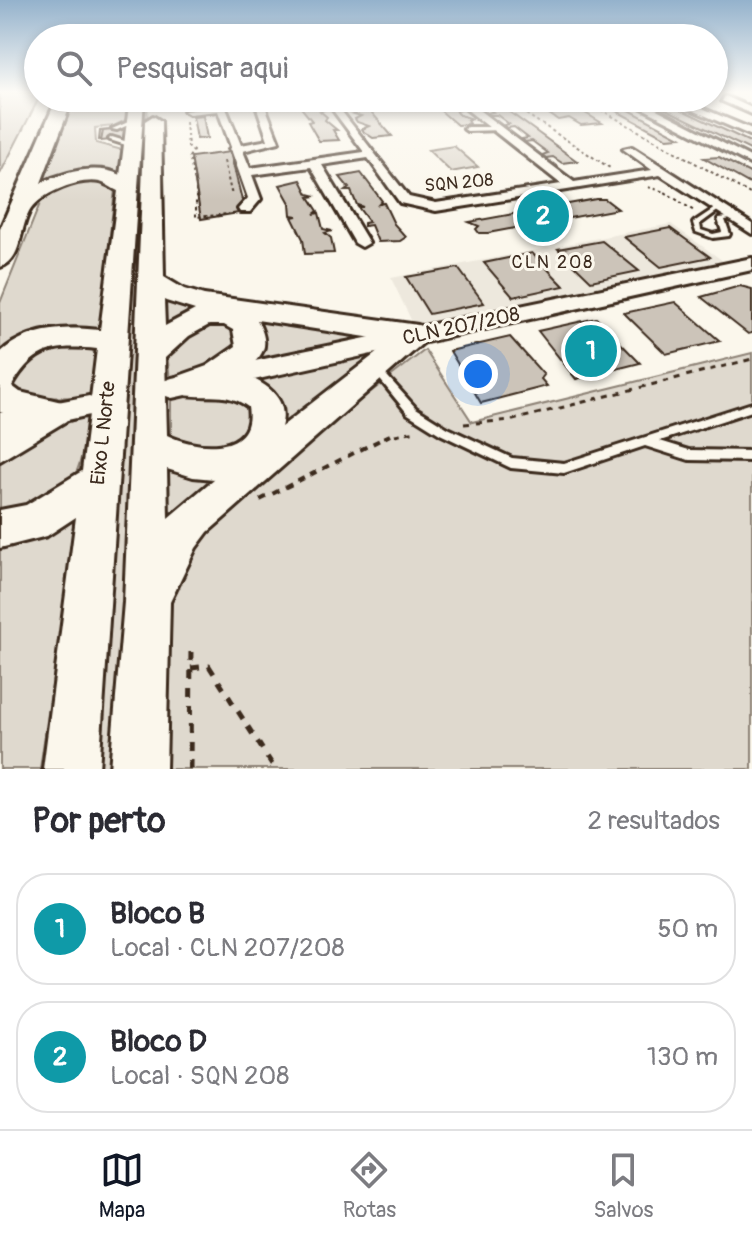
<!DOCTYPE html>
<html lang="pt">
<head>
<meta charset="utf-8">
<style>
	:root { --surface:#fff; --page:#f2f2f3; --text:#2b2b33; --muted:#7c7c81; --line:#e1e1e2; --accent:#111827 }
	body { margin:0; font-family:Pangolin,sans-serif; background:var(--page); color:var(--text) }
	.you { position:absolute; left:478px; top:374px; width:28px; height:28px; margin:-20px; border:6px solid #fff; border-radius:50%; background:#1a73e8; box-shadow:0 0 0 12px #1a73e833 }
	.badge { display:grid; place-items:center; width:52px; height:52px; border-radius:50%; background:var(--accent); color:#fff; font-size:26px; font-weight:700 }
	.pin { position:absolute; translate:-50% -50%; border:4px solid #fff; box-shadow:0 2px 8px #0006 }
	.list { margin:0; padding:0; list-style:none }
	h2 { display:flex; justify-content:space-between; align-items:center; height:104px; margin:0; padding:0 32px; font-size:34px }
	h2 small { font-size:26px; font-weight:400; color:var(--muted) }
	.list li { display:grid; grid-template-columns:52px 1fr auto; gap:24px; align-items:center; box-sizing:border-box; height:112px; margin:0 16px 16px; padding:0 16px; border:2px solid var(--line); border-radius:32px }
	.list b { display:block; font-size:30px; white-space:nowrap }
	.list p { margin:0; font-size:26px; white-space:nowrap; color:var(--muted) }
	.list em { font-size:26px; font-style:normal; color:var(--muted) }
	.icon { flex:none; width:44px; height:44px; fill:none; stroke:currentColor; stroke-width:2; stroke-linecap:round; stroke-linejoin:round }
	.map { position:relative; flex:none; width:752px; height:769px; overflow:hidden }
	.search { position:absolute; background:var(--surface); box-shadow:0 4px 12px #0003; left:24px; right:24px; top:24px; height:88px; display:flex; align-items:center; gap:20px; box-sizing:border-box; padding:0 28px; border-radius:44px; color:var(--muted); font-size:30px }
	.sheet { height:360px; background:var(--surface) }
	nav { display:flex; justify-content:space-around; align-items:center; box-sizing:border-box; height:112px; border-top:2px solid var(--line); background:var(--surface); font-size:22px; color:var(--muted) }
	nav a { display:grid; justify-items:center; gap:4px }
	nav .on { color:var(--accent) }
	.map>svg:first-child { display:block }
	.built { fill:#ede8dd }
	.green { fill:#dfd9ce; stroke:#8d8276; stroke-width:2 }
	.building { fill:#ccc4b9; stroke:#3b2a1e; stroke-width:2 }
	.lines { fill:none; stroke-linecap:round; stroke-linejoin:round }
	.tertiary-tunnel { stroke:#d5cec3; stroke-width:25; stroke-dasharray:25 13; stroke-linecap:butt }
	.service-casing { stroke:#3b2a1e; stroke-width:6 }
	.minor-casing { stroke:#3b2a1e; stroke-width:6 }
	.tertiary-casing { stroke:#3b2a1e; stroke-width:6 }
	.primary-casing { stroke:#3b2a1e; stroke-width:6 }
	.trunk-casing { stroke:#3b2a1e; stroke-width:6 }
	.path-far3 { stroke:#3b2a1e; stroke-width:2; stroke-dasharray:3 3; stroke-linecap:butt }
	.path-far2 { stroke:#3b2a1e; stroke-width:3; stroke-dasharray:6 6; stroke-linecap:butt }
	.path-far1 { stroke:#3b2a1e; stroke-width:4; stroke-dasharray:7 7; stroke-linecap:butt }
	.path { stroke:#3b2a1e; stroke-width:5; stroke-dasharray:9 9; stroke-linecap:butt }
	.service { fill:#fbf7ec; fill-rule:evenodd }
	.minor { fill:#fbf7ec; fill-rule:evenodd }
	.tertiary { fill:#fbf7ec; fill-rule:evenodd }
	.primary { fill:#fbf7ec; fill-rule:evenodd }
	.trunk { fill:#fbf7ec; fill-rule:evenodd }
	.labels { text-anchor:middle; dominant-baseline:central; stroke-width:6; stroke-linejoin:round; paint-order:stroke }
	.far-street-label { font-size:18px; fill:#3b2a1e; stroke:#fbf7ec }
	.far-neighbourhood-label { font-size:18px; letter-spacing:2px; fill:#3b2a1e; stroke:#fbf7ec }
	.street-label { font-size:20px; fill:#3b2a1e; stroke:#fbf7ec }
</style>
</head>
<body>
<div class="map">
<svg width="752" height="769" viewBox="0 0 752 769">
	<rect width="100%" height="100%" fill="#fbf7ec"/>
	<filter id="ink" filterUnits="userSpaceOnUse"><feTurbulence type="fractalNoise" baseFrequency=".0125" numOctaves="2"/><feDisplacementMap in="SourceGraphic" scale="16" xChannelSelector="R" yChannelSelector="G"/><feConvolveMatrix kernelMatrix="1 2 1 2 8 2 1 2 1" color-interpolation-filters="sRGB"/></filter>
	<g filter="url(#ink)">
		<!-- built -->
		<polygon class="built" points="671,224 726,263 414,326 391,278"/>
		<!-- green -->
		<g class="green">
			<polygon points="0,92 38,92 39,98 0,174"/>
			<polygon points="71,98 133,98 131,117 114,126 95,128 96,143 126,151 123,178 113,175 38,188"/>
			<polygon points="142,98 148,98 121,769 94,769"/>
			<polygon points="454,146 478,167 451,172 428,150"/>
			<polygon points="93,178 115,189 99,335 0,364 0,303 43,196 50,189"/>
			<polygon points="158,289 386,335 242,366 236,314 165,332"/>
			<polygon points="220,319 245,335 225,362 170,380 167,353 180,332"/>
			<polygon points="43,345 92,347 96,360 92,397 19,398 6,377"/>
			<polygon points="393,347 160,555 425,350 472,422 752,353 752,769 157,769 154,457 257,448 243,379"/>
			<polygon points="226,388 256,402 239,450 171,442 171,397"/>
			<path d="M88 415C78 498 72 485 0 518V452L20 440Z"/>
			<polygon points="79,498 40,769 0,769 0,536"/>
		</g>
		<!-- building -->
		<g class="building">
			<polygon points="426,98 448,99 451,102 446,102 449,106 461,110 456,111 460,115 473,119 467,120 469,124 457,125"/>
			<polygon points="474,98 490,98 577,161 562,163 553,157 546,158 542,155 548,153 532,141 525,142 522,139 528,138 514,127 507,128 504,125 509,124 497,115 490,115 487,113 493,112 481,103 475,104 472,102 478,101"/>
			<polygon points="592,98 607,98 680,137 667,138"/>
			<polygon points="643,98 657,98 752,143 752,151"/>
			<polygon points="345,99 360,99 392,136 373,138 364,132 362,129 369,126 357,122 355,119 361,116 350,113 348,110 354,107 343,104"/>
			<polygon points="314,101 324,110 320,111 327,117 325,120 337,130 333,130 339,140 319,141 308,122 312,121 298,104"/>
			<polygon points="570,104 602,123 581,125 569,118 558,120 549,114 561,113 550,106"/>
			<polygon points="203,116 207,138 197,139 193,117"/>
			<polygon points="121,129 120,138 99,140 100,131"/>
			<polygon points="125,129 123,139 101,141 103,131"/>
			<polygon points="230,152 245,212 201,219 191,157"/>
			<polygon points="719,157 752,174 752,185 704,158"/>
			<polygon points="361,173 382,201 379,204 384,203 394,224 406,237 400,241 378,242 371,225 364,226 364,223 369,222 358,207 363,207 357,205 351,191 345,191 349,188 340,177"/>
			<polygon points="301,180 308,194 316,196 309,197 318,211 314,214 319,213 323,229 332,231 325,233 331,238 334,253 305,254 303,239 292,217 297,216 291,215 290,203 280,185"/>
			<polygon points="596,199 605,199 618,209 488,233 479,233 476,229 479,226 469,222"/>
			<polygon points="670,228 710,257 661,267 624,237"/>
			<polygon points="602,241 639,271 591,281 558,249"/>
			<polygon points="532,253 564,286 513,297 484,263"/>
			<polygon points="458,268 484,303 429,314 406,277"/>
			<polygon points="740,286 752,289 752,333 748,334 701,297"/>
			<polygon points="675,302 720,341 666,354 624,313"/>
			<polygon points="596,318 640,363 576,379 538,331"/>
			<polygon points="510,337 544,375 541,379 547,386 481,403 450,351"/>
		</g>
		<g class="lines">
			<!-- tertiary-tunnel -->
			<polyline class="tertiary-tunnel" points="89,406 168,389"/>
			<!-- service casing -->
			<g class="service-casing">
				<g id="service">
					<polygon points="186,98 200,98 153,104 151,103"/>
					<polygon points="133,120 137,121 117,130 112,129"/>
					<polygon points="498,127 500,130 467,131 464,129 467,127"/>
					<polygon points="112,137 134,144 135,145 132,147 110,140 109,139"/>
					<polygon points="718,206 723,207 700,224 701,230 713,234 722,232 718,219 719,218 737,216 737,218 725,220 730,234 729,236 713,238 696,232 693,223 694,222"/>
					<polygon points="376,366 379,367 416,408 448,428 512,458 564,463 752,403 752,411 660,441 689,450 752,451 752,461 689,460 645,446 564,473 511,468 440,434 408,414 373,371 371,369"/>
				</g>
			</g>
			<!-- minor casing -->
			<g class="minor-casing">
				<g id="minor">
					<polygon points="725,96 752,108 752,114 722,101"/>
					<polygon points="331,98 409,197 436,203 561,184 452,98 463,98 574,182 652,170 623,149 632,147 752,224 752,234 660,175 436,211 400,203 368,158 322,165 369,243 362,247 355,243 311,167 252,175 261,199 250,212 240,212 238,209 248,198 232,152 229,149 231,147 218,111 189,114 184,111 225,106 241,145 268,140 257,108 265,106 279,142 243,151 250,168 364,152 326,101"/>
					<polygon points="635,98 752,158 752,165 625,99"/>
					<polygon points="665,98 678,98 752,129 752,136"/>
				</g>
			</g>
			<!-- tertiary casing -->
			<g class="tertiary-casing">
				<g id="tertiary">
					<polygon points="752,258 752,270 172,398 163,395 159,388 163,381 172,378"/>
					<polygon points="89,396 99,399 103,406 99,413 0,435 0,413"/>
				</g>
			</g>
			<!-- primary casing -->
			<g class="primary-casing">
				<g id="primary">
					<path d="M130 98H144L99 769H43L76 517 47 536 0 548V510L26 505 82 471 97 349C56 345 34 347 12 386L20 392 66 403 71 412 66 421 0 461V428L18 417 0 412V353C26 328 66 326 100 330Z"/>
					<path d="M153 116 161 121 164 277 184 289 204 295 418 325 428 328 432 335 208 532 196 548 170 602 166 769H110L124 602 145 121ZM164 300 166 301 195 310 165 326ZM257 320 392 341 281 427C290 398 264 381 240 374 263 357 272 347 257 320ZM209 325H224L233 330 236 346 207 366 176 377 171 385 176 393C202 401 225 389 248 407 256 456 194 449 167 435L165 358 189 336ZM167 469 193 477 214 479 168 518Z"/>
				</g>
			</g>
			<!-- trunk casing -->
			<g class="trunk-casing">
				<path id="trunk" d="M57 98H73L41 183C70 169 115 159 139 189L128 195C118 193 110 185 100 182 79 178 44 192 31 209 19 226 23 261 0 267V229Z"/>
			</g>
			<!-- path-far3 -->
			<g class="path-far3">
				<polyline points="501,98 610,168"/>
				<polyline points="580,98 752,195"/>
				<polyline points="186,122 188,147 193,151 189,157 196,186 196,217 229,214"/>
				<polyline points="224,161 231,192 235,191"/>
				<polyline points="648,187 665,192 694,211"/>
			</g>
			<!-- path-far2 -->
			<g class="path-far2">
				<polyline points="464,424 513,420 752,359"/>
				<polyline points="383,437 417,431"/>
			</g>
			<!-- path-far1 -->
			<polyline class="path-far1" points="260,500 390,435"/>
			<!-- path -->
			<g class="path">
				<polyline points="191,668 209,666 275,769"/>
				<polyline points="190,769 191,646"/>
			</g>
			<!-- service -->
			<use href="#service" class="service"/>
			<!-- minor -->
			<use href="#minor" class="minor"/>
			<!-- tertiary -->
			<use href="#tertiary" class="tertiary"/>
			<!-- primary -->
			<use href="#primary" class="primary"/>
			<!-- trunk -->
			<use href="#trunk" class="trunk"/>
		</g>
	</g>
	<!-- sky -->
	<linearGradient id="sky" x2="0" y2="1"><stop stop-color="#94b2cc"/><stop offset="0.46" stop-color="#fdfbf6"/><stop offset="1" stop-color="#fdfbf6" stop-opacity="0"/></linearGradient>
	<rect width="752" height="200" fill="url(#sky)"/>
	<g class="labels">
		<!-- far-street labels -->
		<g class="far-street-label">
			<text transform="translate(459 183) rotate(-5)">SQN 208</text>
		</g>
		<!-- far-neighbourhood labels -->
		<g class="far-neighbourhood-label">
			<text x="553" y="262">CLN 208</text>
		</g>
		<!-- street labels -->
		<g class="street-label">
			<text transform="translate(461 326) rotate(-12)">CLN 207/208</text>
			<text transform="translate(103 433) rotate(-84)">Eixo L Norte</text>
		</g>
	</g>
</svg>
<div class="you"></div>
<div class="pin badge" style="left:591px;top:351px;background:#0f9aa8">1</div>
<div class="pin badge" style="left:543px;top:216px;background:#0f9aa8">2</div>
<div class="search"><svg class="icon" aria-label="search" viewBox="0 0 24 24"><circle cx="10" cy="10" r="6"/><path d="M15 15l6 6"/></svg>Pesquisar aqui</div>
</div>
<section class="sheet">
<h2>Por perto<small>2 resultados</small></h2>
<ul class="list">
<li><span class="badge" style="background:#0f9aa8">1</span><div><b>Bloco B</b><p>Local · CLN 207/208</p></div><em>50 m</em></li>
<li><span class="badge" style="background:#0f9aa8">2</span><div><b>Bloco D</b><p>Local · SQN 208</p></div><em>130 m</em></li>
</ul>
</section>
<nav>
<a class="on"><svg class="icon" aria-label="map" viewBox="0 0 24 24"><path d="M3 6l6-2 6 2 6-2v14l-6 2-6-2-6 2zM9 4v14M15 6v14"/></svg>Mapa</a>
<a><svg class="icon" aria-label="directions" viewBox="0 0 24 24"><path d="M12 3l9 9-9 9-9-9zM9 14v-3h6M13 9l2 2-2 2"/></svg>Rotas</a>
<a><svg class="icon" aria-label="saved" viewBox="0 0 24 24"><path d="M7 4h10v16l-5-4-5 4z"/></svg>Salvos</a>
</nav>
</body>
</html>
